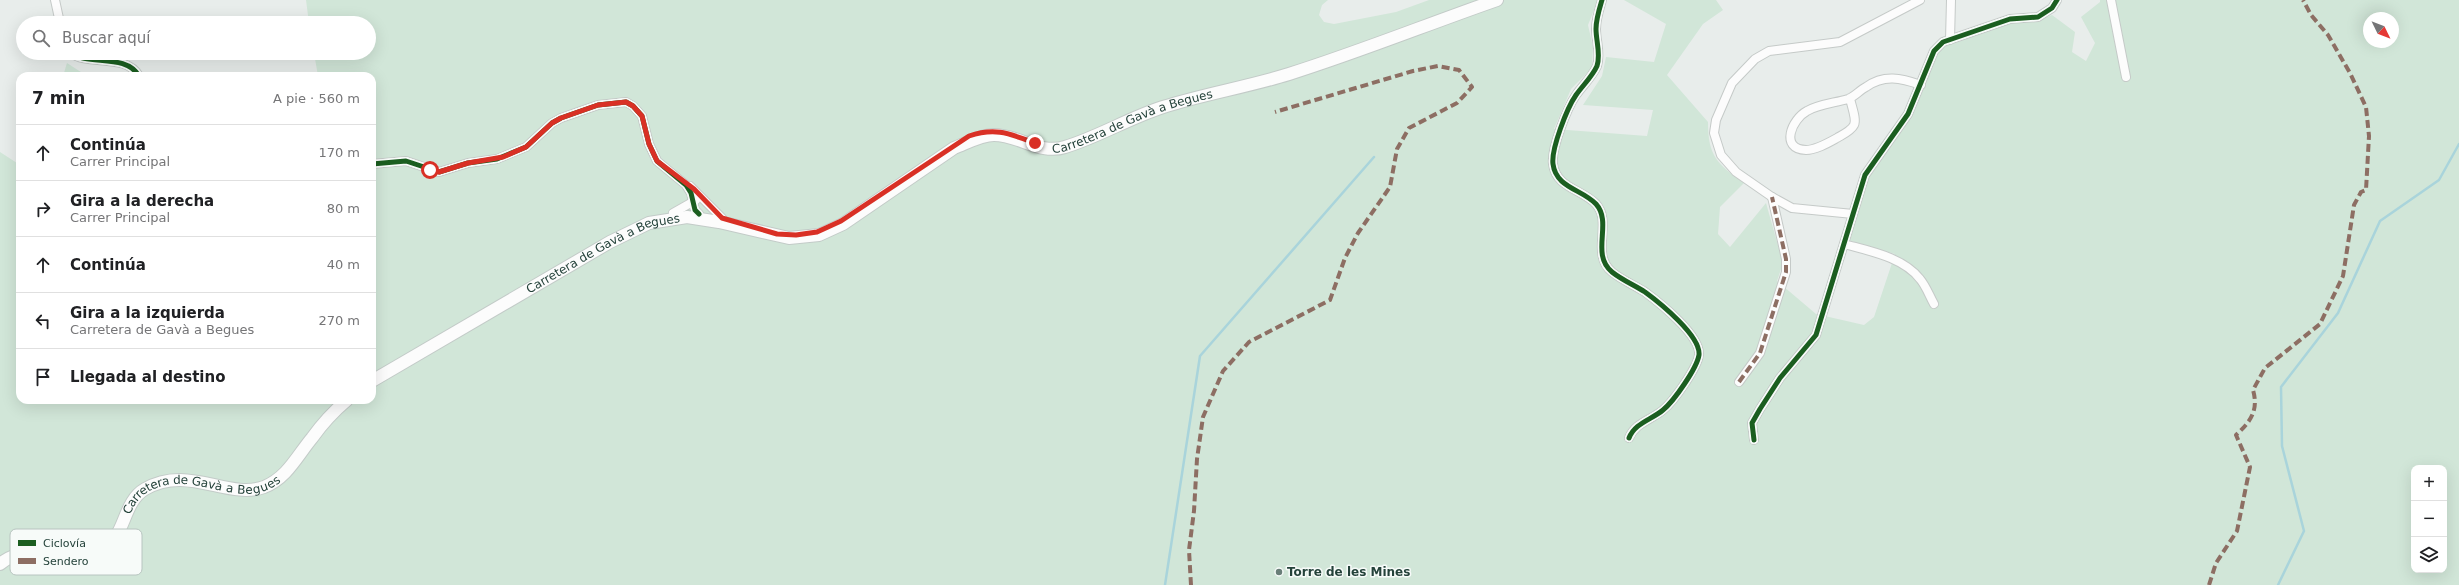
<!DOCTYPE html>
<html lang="es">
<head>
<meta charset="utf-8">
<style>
	:root { --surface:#fff; --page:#f2f2f2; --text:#202124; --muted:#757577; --line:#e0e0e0 }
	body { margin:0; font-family:"DejaVu Sans",sans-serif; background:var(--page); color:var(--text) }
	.controls { position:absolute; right:12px; bottom:12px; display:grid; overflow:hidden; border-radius:8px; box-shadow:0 4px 16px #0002 }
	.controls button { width:36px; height:36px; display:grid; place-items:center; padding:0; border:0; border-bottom:1px solid var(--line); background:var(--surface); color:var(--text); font:20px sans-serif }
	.compass { position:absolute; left:2363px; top:12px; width:36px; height:36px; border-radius:50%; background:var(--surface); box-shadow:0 4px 16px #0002; rotate:133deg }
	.stop { position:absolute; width:12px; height:12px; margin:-9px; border:3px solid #d93025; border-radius:50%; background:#fff }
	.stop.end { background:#d93025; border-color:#fff; box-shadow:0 1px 4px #0008 }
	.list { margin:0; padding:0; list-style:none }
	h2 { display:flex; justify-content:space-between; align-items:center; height:52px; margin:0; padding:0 16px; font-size:17px }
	h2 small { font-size:13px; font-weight:400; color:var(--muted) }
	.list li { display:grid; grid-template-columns:26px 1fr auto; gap:12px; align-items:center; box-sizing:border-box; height:56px; padding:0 16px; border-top:1px solid var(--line) }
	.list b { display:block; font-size:15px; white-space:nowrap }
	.list p { margin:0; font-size:13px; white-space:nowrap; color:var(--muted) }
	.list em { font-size:13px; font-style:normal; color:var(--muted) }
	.icon { flex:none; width:22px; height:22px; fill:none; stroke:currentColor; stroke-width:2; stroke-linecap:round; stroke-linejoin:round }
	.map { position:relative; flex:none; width:2459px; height:585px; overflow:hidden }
	.search { position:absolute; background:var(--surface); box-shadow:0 4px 16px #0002; left:16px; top:16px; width:360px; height:44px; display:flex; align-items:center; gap:10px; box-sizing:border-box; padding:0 14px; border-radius:22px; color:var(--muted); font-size:15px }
	.panel { position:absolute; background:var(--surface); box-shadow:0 4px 16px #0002; left:16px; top:72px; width:360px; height:332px; border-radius:12px }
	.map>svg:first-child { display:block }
	.green { fill:#d1e6d8; fill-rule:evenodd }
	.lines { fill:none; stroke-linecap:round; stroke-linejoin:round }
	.stream { stroke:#a9d4db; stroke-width:2.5 }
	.minor-casing { stroke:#c5cac8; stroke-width:10 }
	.secondary-casing { stroke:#c3cbc8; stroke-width:14 }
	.minor { stroke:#fcfcfc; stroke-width:8 }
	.secondary { stroke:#fcfcfc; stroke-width:12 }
	.quiet { stroke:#8d6e63; stroke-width:4; stroke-dasharray:8 4; stroke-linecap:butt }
	.cycleway-casing { stroke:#f7fbf9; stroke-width:8 }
	.cycleway { stroke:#1b5e20; stroke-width:5 }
	.route { stroke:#d93025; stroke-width:5 }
	.poi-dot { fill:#697e78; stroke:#f7fbf9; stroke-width:1.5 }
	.labels { text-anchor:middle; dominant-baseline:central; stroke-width:3; stroke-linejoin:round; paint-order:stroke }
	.street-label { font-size:12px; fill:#24423a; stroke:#f7fbf9 }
	.poi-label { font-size:12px; font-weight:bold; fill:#24423a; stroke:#f7fbf9; text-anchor:start }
	.key { fill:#f7fbf9; stroke:#b8c4c0; stroke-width:1 }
	.key-label { font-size:11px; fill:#24423a }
</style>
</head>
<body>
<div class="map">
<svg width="2459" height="585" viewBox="0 0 2459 585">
	<rect width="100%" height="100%" fill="#e8edeb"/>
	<!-- green -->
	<g class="green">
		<path d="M306 0H1328L1322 5 1319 15 1324 22 1334 24 1396 12 1429 0H1598L1588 25 1593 47 1592 68 1571 89 1554 129 1647 136 1653 110 1583 105 1602 76 1606 57 1654 62 1666 24 1624 0H1716L1723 10 1703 24 1667 75 1708 122C1708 156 1717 164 1744 183L1720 207 1718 234 1730 247 1766 203 1783 263 1777 281 1816 314 1864 325 1874 317 1895 254 1848 240 1866 180 1880 156 1906 124 1938 51C1954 40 1991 26 2010 23 2026 20 2036 22 2052 15L2075 32 2072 52 2086 61 2095 43 2081 17 2100 2V0H2459V585H0V152L20 165V400H372V76H318L314 53H369V23H309ZM2369 18H2393V42H2369ZM2414 468H2444V570H2414Z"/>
		<polygon points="67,63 87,76 63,76"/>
	</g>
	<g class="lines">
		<!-- stream -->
		<g class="stream">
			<polyline points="1165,585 1200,356 1374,157"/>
			<polyline points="2278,585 2304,531 2282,446 2281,387 2338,313 2380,221 2439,180 2459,144"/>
		</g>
		<!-- minor casing -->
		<g class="minor-casing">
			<g id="minor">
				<polyline points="55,0 60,23"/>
				<path d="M1602 0C1599 10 1596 19 1596 29 1596 41 1601 54 1597 66 1592 77 1583 85 1576 95 1567 108 1551 149 1553 164 1556 188 1582 189 1596 204 1613 223 1590 254 1612 272 1622 280 1634 285 1645 292 1660 303 1701 336 1699 355 1697 368 1674 401 1663 410 1651 420 1635 423 1629 438"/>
				<polyline points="2111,0 2126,77"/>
				<polyline points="1950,40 1951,0"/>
				<path d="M71 53C88 66 126 53 139 76"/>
				<path d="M1850 98C1851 105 1857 119 1854 125 1851 131 1842 135 1837 138 1828 143 1816 150 1806 150 1779 149 1792 119 1807 111 1819 104 1835 103 1848 99 1854 97 1860 90 1866 87 1884 74 1901 78 1921 85"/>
				<polyline points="372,164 406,161 439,172 468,163 497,159 526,147 552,123 561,118 598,105 626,102 633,106 642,116 649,144 657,161 686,185 691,193 695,210 699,214"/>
				<polyline points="690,186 722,218"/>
				<polyline points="673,213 696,200"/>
				<polyline points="1853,214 1792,208 1772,197 1736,172 1721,155 1714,133 1716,120 1732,83 1755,59 1769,51 1840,42 1920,0"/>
				<path d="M1844 244C1869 251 1903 257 1920 279 1926 286 1929 295 1934 304"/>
				<polyline points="1739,382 1760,353 1786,272 1786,259 1772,197"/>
				<polyline points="1754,440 1752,423 1760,409 1780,378 1816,335 1865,175 1908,114 1934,51 1943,42 2010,19 2038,17 2052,8 2057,0"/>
			</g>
		</g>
		<!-- secondary casing -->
		<g class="secondary-casing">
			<g id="secondary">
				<path id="s1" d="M372 381 610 242 649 223 687 217 719 222 789 238 819 235 843 224 954 148C967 143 981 135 994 135 1019 135 1040 155 1065 147 1098 137 1129 118 1163 107 1204 94 1247 87 1289 74 1359 52 1428 24 1497 0"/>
				<path id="s2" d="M0 564C30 539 67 563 100 550 127 539 121 503 145 489 188 464 228 500 264 487 287 478 297 456 312 438 322 424 334 411 347 400"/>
			</g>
		</g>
		<!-- minor -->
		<use href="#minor" class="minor"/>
		<!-- secondary -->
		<use href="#secondary" class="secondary"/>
		<!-- quiet -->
		<g class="quiet">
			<polyline points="1739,382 1760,353 1786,272 1786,259 1772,197"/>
			<polyline points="1191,585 1189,550 1194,511 1197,459 1203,417 1223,371 1249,342 1330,300 1345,258 1358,233 1390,187 1397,149 1409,128 1457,103 1472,87 1459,70 1438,66 1413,71 1275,112"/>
			<path d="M2209 585 2216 563 2237 531 2250 467 2236 435C2250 422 2259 411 2253 390L2265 368 2320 324 2343 276 2354 205 2361 192 2366 190 2369 136 2366 107 2350 73 2328 35 2311 15 2303 0"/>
		</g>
		<!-- cycleway casing -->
		<g class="cycleway-casing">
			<g id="cycleway">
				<path d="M1602 0C1599 10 1596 19 1596 29 1596 41 1601 54 1597 66 1592 77 1583 85 1576 95 1567 108 1551 149 1553 164 1556 188 1582 189 1596 204 1613 223 1590 254 1612 272 1622 280 1634 285 1645 292 1660 303 1701 336 1699 355 1697 368 1674 401 1663 410 1651 420 1635 423 1629 438"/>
				<path d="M71 53C88 66 126 53 139 76"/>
				<polyline points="372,164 406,161 439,172 468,163 497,159 526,147 552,123 561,118 598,105 626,102 633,106 642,116 649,144 657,161 686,185 691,193 695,210 699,214"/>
				<polyline points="1754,440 1752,423 1760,409 1780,378 1816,335 1865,175 1908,114 1934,51 1943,42 2010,19 2038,17 2052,8 2057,0"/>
			</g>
		</g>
		<!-- cycleway -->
		<use href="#cycleway" class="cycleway"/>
	</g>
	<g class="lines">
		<!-- route -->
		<path class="route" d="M430 170 439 172 468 163 503 157 526 147 552 123 561 118 598 105 626 102 633 106 642 116 649 144 657 161 694 189 722 218 777 234 796 235 817 232 841 221 969 136C996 127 1010 134 1035 143"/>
	</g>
	<!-- markers -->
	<circle class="poi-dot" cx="1279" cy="572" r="4"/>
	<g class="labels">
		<!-- street labels -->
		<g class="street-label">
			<text stroke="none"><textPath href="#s1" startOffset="840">Carretera de Gavà a Begues</textPath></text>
			<text stroke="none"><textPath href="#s1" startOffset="265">Carretera de Gavà a Begues</textPath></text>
			<text stroke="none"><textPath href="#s2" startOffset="235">Carretera de Gavà a Begues</textPath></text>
		</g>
		<!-- poi labels -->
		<g class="poi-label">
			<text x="1287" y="572">Torre de les Mines</text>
		</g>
	</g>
	<!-- legend -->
	<rect x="10" y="529" width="132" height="46" rx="6" class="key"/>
	<rect x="18" y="540" width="18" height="6" fill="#1b5e20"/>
	<rect x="18" y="558" width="18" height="6" fill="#8d6e63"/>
	<g class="key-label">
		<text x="43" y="547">Ciclovía</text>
		<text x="43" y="565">Sendero</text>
	</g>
</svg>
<div class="controls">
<button>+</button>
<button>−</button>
<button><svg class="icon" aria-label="layers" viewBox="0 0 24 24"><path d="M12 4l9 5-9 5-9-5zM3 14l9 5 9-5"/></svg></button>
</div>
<svg class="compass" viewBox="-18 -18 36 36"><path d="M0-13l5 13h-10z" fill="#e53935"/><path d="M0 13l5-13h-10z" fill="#757577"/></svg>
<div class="stop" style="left:430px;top:170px"></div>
<div class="stop end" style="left:1035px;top:143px"></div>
<div class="search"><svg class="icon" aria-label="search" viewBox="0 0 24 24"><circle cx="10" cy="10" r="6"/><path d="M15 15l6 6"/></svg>Buscar aquí</div>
<section class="panel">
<h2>7 min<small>A pie · 560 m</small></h2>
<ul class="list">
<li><svg class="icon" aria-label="ahead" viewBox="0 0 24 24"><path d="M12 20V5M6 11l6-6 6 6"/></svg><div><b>Continúa</b><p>Carrer Principal</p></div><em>170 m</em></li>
<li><svg class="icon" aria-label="right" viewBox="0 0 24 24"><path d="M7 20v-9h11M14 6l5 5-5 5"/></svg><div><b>Gira a la derecha</b><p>Carrer Principal</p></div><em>80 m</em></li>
<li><svg class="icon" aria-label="ahead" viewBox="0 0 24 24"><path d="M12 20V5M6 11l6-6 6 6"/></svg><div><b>Continúa</b></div><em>40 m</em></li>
<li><svg class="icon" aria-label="left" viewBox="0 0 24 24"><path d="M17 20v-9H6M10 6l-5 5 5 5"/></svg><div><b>Gira a la izquierda</b><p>Carretera de Gavà a Begues</p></div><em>270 m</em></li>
<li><svg class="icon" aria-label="arrive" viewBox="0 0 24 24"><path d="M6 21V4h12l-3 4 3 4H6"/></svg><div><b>Llegada al destino</b></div></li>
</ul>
</section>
</div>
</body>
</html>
